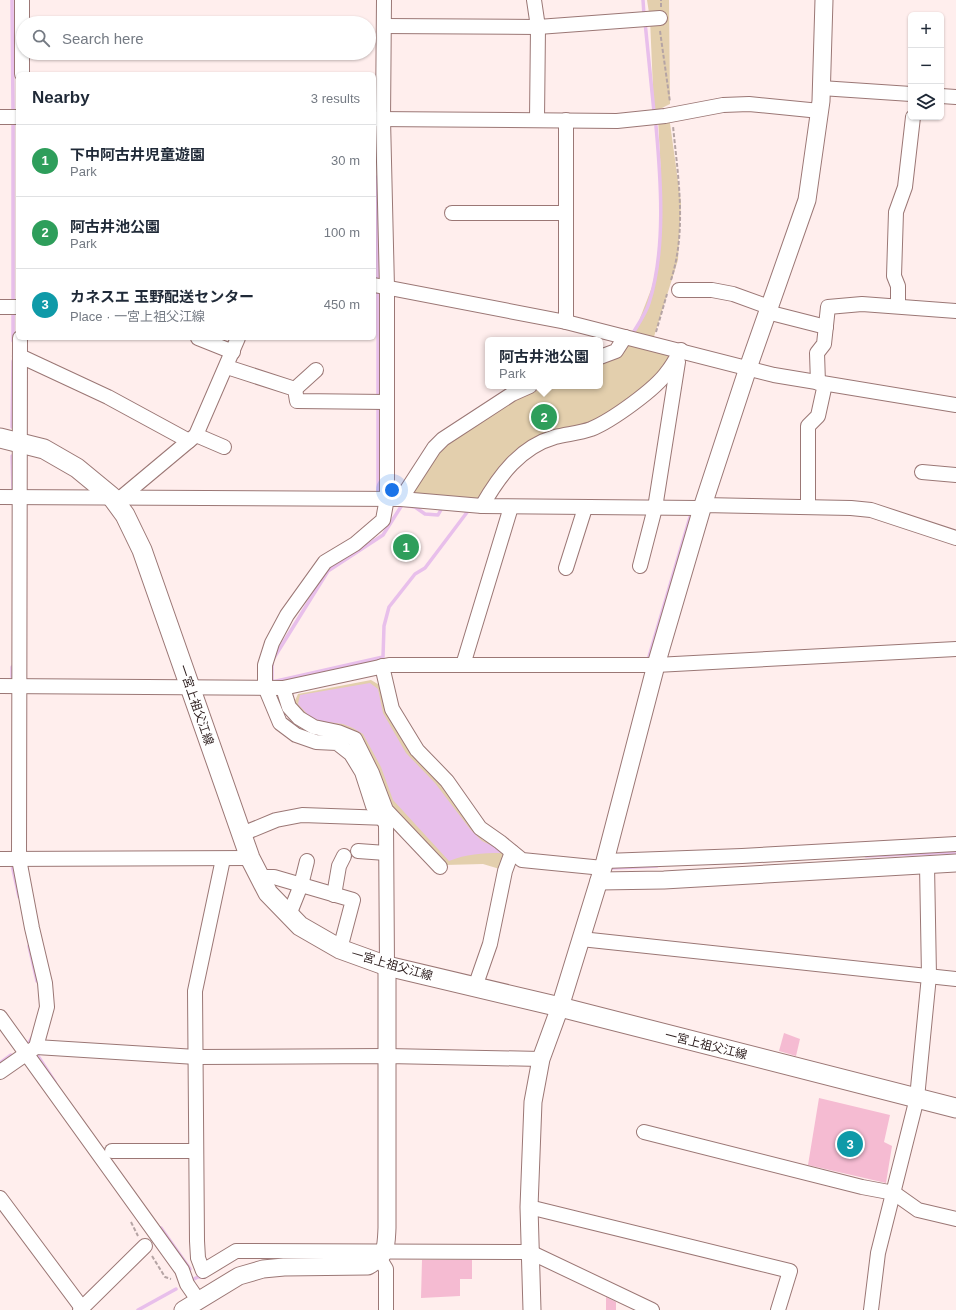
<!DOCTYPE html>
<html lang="en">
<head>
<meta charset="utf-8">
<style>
	:root { --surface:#fff; --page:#f2f2f3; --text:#1f2937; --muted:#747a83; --line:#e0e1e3; --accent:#1a73e8 }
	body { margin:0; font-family:Helvetica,"Noto Sans JP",sans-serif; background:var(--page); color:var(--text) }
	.controls { position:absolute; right:12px; top:12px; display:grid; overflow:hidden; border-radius:6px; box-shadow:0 1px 3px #0004 }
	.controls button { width:36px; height:36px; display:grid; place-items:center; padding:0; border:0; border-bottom:1px solid var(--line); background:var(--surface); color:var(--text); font:20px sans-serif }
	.you { position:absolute; left:392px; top:490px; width:14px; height:14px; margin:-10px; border:3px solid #fff; border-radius:50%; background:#1a73e8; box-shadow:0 0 0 6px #1a73e833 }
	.badge { display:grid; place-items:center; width:26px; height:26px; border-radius:50%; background:var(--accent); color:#fff; font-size:13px; font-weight:700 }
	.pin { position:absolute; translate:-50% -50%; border:2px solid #fff; box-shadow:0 1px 4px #0006 }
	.popup { position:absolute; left:485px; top:337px; width:118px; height:52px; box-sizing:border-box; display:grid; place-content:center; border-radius:6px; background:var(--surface); filter:drop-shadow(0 1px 3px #0005); font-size:13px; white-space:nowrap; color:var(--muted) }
	.popup b { font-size:15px; color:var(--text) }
	.popup::after { content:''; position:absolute; left:50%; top:100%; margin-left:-8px; border:8px solid transparent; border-top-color:var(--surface) }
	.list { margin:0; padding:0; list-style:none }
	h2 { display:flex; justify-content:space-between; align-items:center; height:52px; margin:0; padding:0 16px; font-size:17px }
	h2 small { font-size:13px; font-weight:400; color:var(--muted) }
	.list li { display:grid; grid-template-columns:26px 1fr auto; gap:12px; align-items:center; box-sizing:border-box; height:72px; padding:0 16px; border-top:1px solid var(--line) }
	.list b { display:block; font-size:15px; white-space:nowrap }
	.list p { margin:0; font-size:13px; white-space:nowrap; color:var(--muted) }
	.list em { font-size:13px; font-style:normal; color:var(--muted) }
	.icon { flex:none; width:22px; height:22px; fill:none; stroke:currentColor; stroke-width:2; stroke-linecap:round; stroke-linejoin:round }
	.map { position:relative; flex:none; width:956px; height:1310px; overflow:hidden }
	.search { position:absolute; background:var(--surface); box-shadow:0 1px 3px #0004; left:16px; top:16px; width:360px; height:44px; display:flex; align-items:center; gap:10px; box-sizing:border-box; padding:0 14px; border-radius:22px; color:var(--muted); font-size:15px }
	.panel { position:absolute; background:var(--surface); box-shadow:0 1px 3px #0004; left:16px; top:72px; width:360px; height:268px; border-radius:6px }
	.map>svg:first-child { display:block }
	.green { fill:#e3cfad }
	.water { fill:#e8bfeb }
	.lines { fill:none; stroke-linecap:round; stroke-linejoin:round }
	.stream { stroke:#e8bfeb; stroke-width:3.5 }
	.building { fill:#f5bbd2 }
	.minor-casing { stroke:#9b7775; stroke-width:16 }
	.tertiary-casing { stroke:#9b7775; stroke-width:19 }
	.secondary-casing { stroke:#9b7775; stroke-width:21 }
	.path { stroke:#b5a4a4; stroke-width:2; stroke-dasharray:4 2; stroke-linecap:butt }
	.minor { stroke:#fff; stroke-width:14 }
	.tertiary { stroke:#fff; stroke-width:17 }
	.secondary { stroke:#fff; stroke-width:19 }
	.labels { text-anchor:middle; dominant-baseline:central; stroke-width:3; stroke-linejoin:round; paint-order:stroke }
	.street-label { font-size:12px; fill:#2b1c1c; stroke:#fff }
</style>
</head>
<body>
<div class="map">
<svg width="956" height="1310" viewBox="0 0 956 1310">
	<rect width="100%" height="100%" fill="#ffeeed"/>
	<!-- green -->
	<g class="green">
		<polygon points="647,0 669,0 670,104 654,112 650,19"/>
		<polygon points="669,116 681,203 678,260 652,343 681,350 623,409 530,450 482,506 402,499 434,448 530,386 600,386 600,357 632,339 652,287 659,255 661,177 658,117"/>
		<polygon points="371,680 381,686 439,782 483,840 499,844 505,850 503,870 483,864 445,865 388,808 377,770 293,705 298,694"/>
	</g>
	<!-- water -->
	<path class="water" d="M370 683 378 689 383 713 406 753 435 783 470 829 482 841 503 851 501 853C482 853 466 854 449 861L393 800 381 767 363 734 353 728 343 724 320 721 309 716 298 704 300 695Z"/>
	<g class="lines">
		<!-- stream -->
		<g class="stream">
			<polyline points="12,0 13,112"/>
			<polyline points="643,0 644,15"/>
			<polyline points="645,22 654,112"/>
			<polyline points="377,177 378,278"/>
			<polyline points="13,302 13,124"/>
			<path d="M633 333C639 323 646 313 649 303 666 250 661 181 656 126"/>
			<polyline points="13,341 13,314"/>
			<polyline points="533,390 543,386"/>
			<polyline points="378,397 378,292"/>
			<polyline points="12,427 13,361"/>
			<polyline points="12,456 13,492"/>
			<polyline points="378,493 378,407"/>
			<polygon points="402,505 415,507 425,514 438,515 442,508 468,511 425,568 415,574 389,607 384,626 383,657 272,682 272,661 328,571 383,535"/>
			<polyline points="648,660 690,517"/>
			<polyline points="12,677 12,667"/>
			<polyline points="866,856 956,852"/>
			<polyline points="12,865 19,897"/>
			<polyline points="612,868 657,866"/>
			<polyline points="29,946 37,981"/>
			<polyline points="28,1044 33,1036"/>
			<polyline points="36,1053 55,1082"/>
			<polyline points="0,1063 11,1055"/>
			<polyline points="161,1228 190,1269"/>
			<polyline points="190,1281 198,1277 205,1277"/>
			<polyline points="138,1310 176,1289"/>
		</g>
	</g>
	<!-- building -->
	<g class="building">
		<polygon points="784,1033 800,1039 796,1056 779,1051"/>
		<polygon points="819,1098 890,1115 884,1142 892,1146 886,1183 808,1165"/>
		<polygon points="422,1260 472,1260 472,1279 460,1279 460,1296 421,1298"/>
		<polygon points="606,1297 616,1302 616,1310 606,1310"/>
	</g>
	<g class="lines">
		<!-- minor casing -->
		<g class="minor-casing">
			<g id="minor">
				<polyline points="384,0 383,119 387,288 387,498 383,520 355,544 325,562 287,615 272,643 265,665 265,687 280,723 296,735 316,742 337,743 351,754 362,772 373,806 386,824 387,966"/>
				<polyline points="534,0 538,27 537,119"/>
				<polyline points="384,26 538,27 660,18"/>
				<polyline points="22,74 22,0"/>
				<polyline points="821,88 911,94"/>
				<polyline points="941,96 956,97"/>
				<polyline points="0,117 18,117"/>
				<polyline points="374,119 617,121 665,116 723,105 749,104 820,111"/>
				<polyline points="566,120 566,322"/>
				<polyline points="452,213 566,213"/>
				<polyline points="374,285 566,322 774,375 956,405"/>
				<polyline points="679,290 712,290 733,294 769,307"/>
				<polyline points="898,305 898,286 894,276 896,212 905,187 913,117"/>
				<polyline points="0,307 18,307"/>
				<polyline points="767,312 826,327"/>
				<polyline points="198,338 233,352"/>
				<polyline points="20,356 108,397 189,441"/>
				<polyline points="600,357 616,351 625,337"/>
				<polyline points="227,367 295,389 297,401 386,402"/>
				<polyline points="818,383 817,353 824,344 828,307 862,304 956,311"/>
				<polyline points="295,389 316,370"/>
				<polyline points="196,435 224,447"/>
				<polyline points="922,472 956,475"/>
				<polyline points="123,496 196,435 238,338"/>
				<polyline points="0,497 401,499 482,506 698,508 703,505 851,508 871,510 956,538"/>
				<polyline points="401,499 434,448 443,439 512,394 530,386"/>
				<path d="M482 506C499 476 520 447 555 437 567 434 580 433 591 429 611 421 656 389 668 371 673 365 677 357 681 350"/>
				<polyline points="808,507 808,426 818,416 825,384"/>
				<polyline points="640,566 655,508 678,362"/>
				<polyline points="566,568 585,508"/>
				<polyline points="463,665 511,507"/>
				<polyline points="382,666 392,709 417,750 447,781 480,828 500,842 522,860 603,868"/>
				<polyline points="0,686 283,688 389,665 656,665 956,649"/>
				<polyline points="283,688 289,707 299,718 314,727 338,732 355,739 372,773 386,810 440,867"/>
				<polyline points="242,834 276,820 302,815 388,818"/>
				<polyline points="358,851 386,853"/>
				<polyline points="0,859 250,858"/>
				<polyline points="223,859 195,991 197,1241 198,1258 203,1271 236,1251 530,1252 652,1310"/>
				<polyline points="605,861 742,856 956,844"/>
				<polyline points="260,877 274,877 353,900 340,949"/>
				<polyline points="334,895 339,866 344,856"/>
				<polyline points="289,915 301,885 307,861"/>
				<polyline points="581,939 956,979"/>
				<polyline points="475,987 490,944 505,871 512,852"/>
				<polyline points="0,1017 182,1270 187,1284 198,1300"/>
				<polyline points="36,1047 196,1057 387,1056 541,1059"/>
				<polyline points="0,1072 36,1047 47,1007 45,983 32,928 19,859 20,338"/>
				<polyline points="644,1132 862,1187 894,1193 918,1210 956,1219"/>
				<polyline points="112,1151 196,1151"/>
				<polyline points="0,1198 82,1308"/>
				<polyline points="529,1207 790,1271 778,1310"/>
				<polyline points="380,1259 386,1269 386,1310"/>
				<polyline points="80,1310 145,1246"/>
				<polyline points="871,1310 878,1253 917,1098 929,976 927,865"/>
			</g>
		</g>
		<!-- tertiary casing -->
		<g class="tertiary-casing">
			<g id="tertiary">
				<polyline points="599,881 664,880 956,863"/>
				<path d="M183 1310 239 1276 263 1269 284 1267 368 1266C387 1255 386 1249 387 1228V966"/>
				<polyline points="532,1310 529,1207 533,1102 541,1059 560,1007 605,861 656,665 703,505 748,368 807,200 821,101 824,0"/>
			</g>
		</g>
		<!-- secondary casing -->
		<g class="secondary-casing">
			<polyline id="secondary" points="0,438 44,449 77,468 111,496 125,515 142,550 250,858 268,893 300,926 340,949 387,966 560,1007 956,1108"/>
		</g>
		<!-- path -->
		<g class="path">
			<polyline points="661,7 661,0"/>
			<polyline points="660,31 670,102"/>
			<path d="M671 280C687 230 678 177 673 126"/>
			<polyline points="656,332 667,294"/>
			<polyline points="131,1222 138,1236"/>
			<polyline points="152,1256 165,1277 171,1279"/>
		</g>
		<!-- minor -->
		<use href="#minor" class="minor"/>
		<!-- tertiary -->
		<use href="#tertiary" class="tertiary"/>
		<!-- secondary -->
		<use href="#secondary" class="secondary"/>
	</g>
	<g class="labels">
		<!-- street labels -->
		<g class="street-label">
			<text transform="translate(196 705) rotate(71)">一宮上祖父江線</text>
			<text transform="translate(392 965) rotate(16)">一宮上祖父江線</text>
			<text transform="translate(706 1045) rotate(14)">一宮上祖父江線</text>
		</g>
	</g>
</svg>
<div class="controls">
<button>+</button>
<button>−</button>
<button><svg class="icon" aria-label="layers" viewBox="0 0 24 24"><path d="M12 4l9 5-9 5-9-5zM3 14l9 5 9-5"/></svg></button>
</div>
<div class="you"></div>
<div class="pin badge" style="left:406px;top:547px;background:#2e9e5b">1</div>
<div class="pin badge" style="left:544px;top:417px;background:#2e9e5b">2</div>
<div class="popup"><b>阿古井池公園</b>Park</div>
<div class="pin badge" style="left:850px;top:1144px;background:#0f9aa8">3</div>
<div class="search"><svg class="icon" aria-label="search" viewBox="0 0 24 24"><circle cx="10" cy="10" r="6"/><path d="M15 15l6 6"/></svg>Search here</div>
<section class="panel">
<h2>Nearby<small>3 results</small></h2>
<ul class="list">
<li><span class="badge" style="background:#2e9e5b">1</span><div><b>下中阿古井児童遊園</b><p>Park</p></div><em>30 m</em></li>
<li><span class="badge" style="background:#2e9e5b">2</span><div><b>阿古井池公園</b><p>Park</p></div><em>100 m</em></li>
<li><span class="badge" style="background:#0f9aa8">3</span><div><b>カネスエ 玉野配送センター</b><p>Place · 一宮上祖父江線</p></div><em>450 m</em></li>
</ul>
</section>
</div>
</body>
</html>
